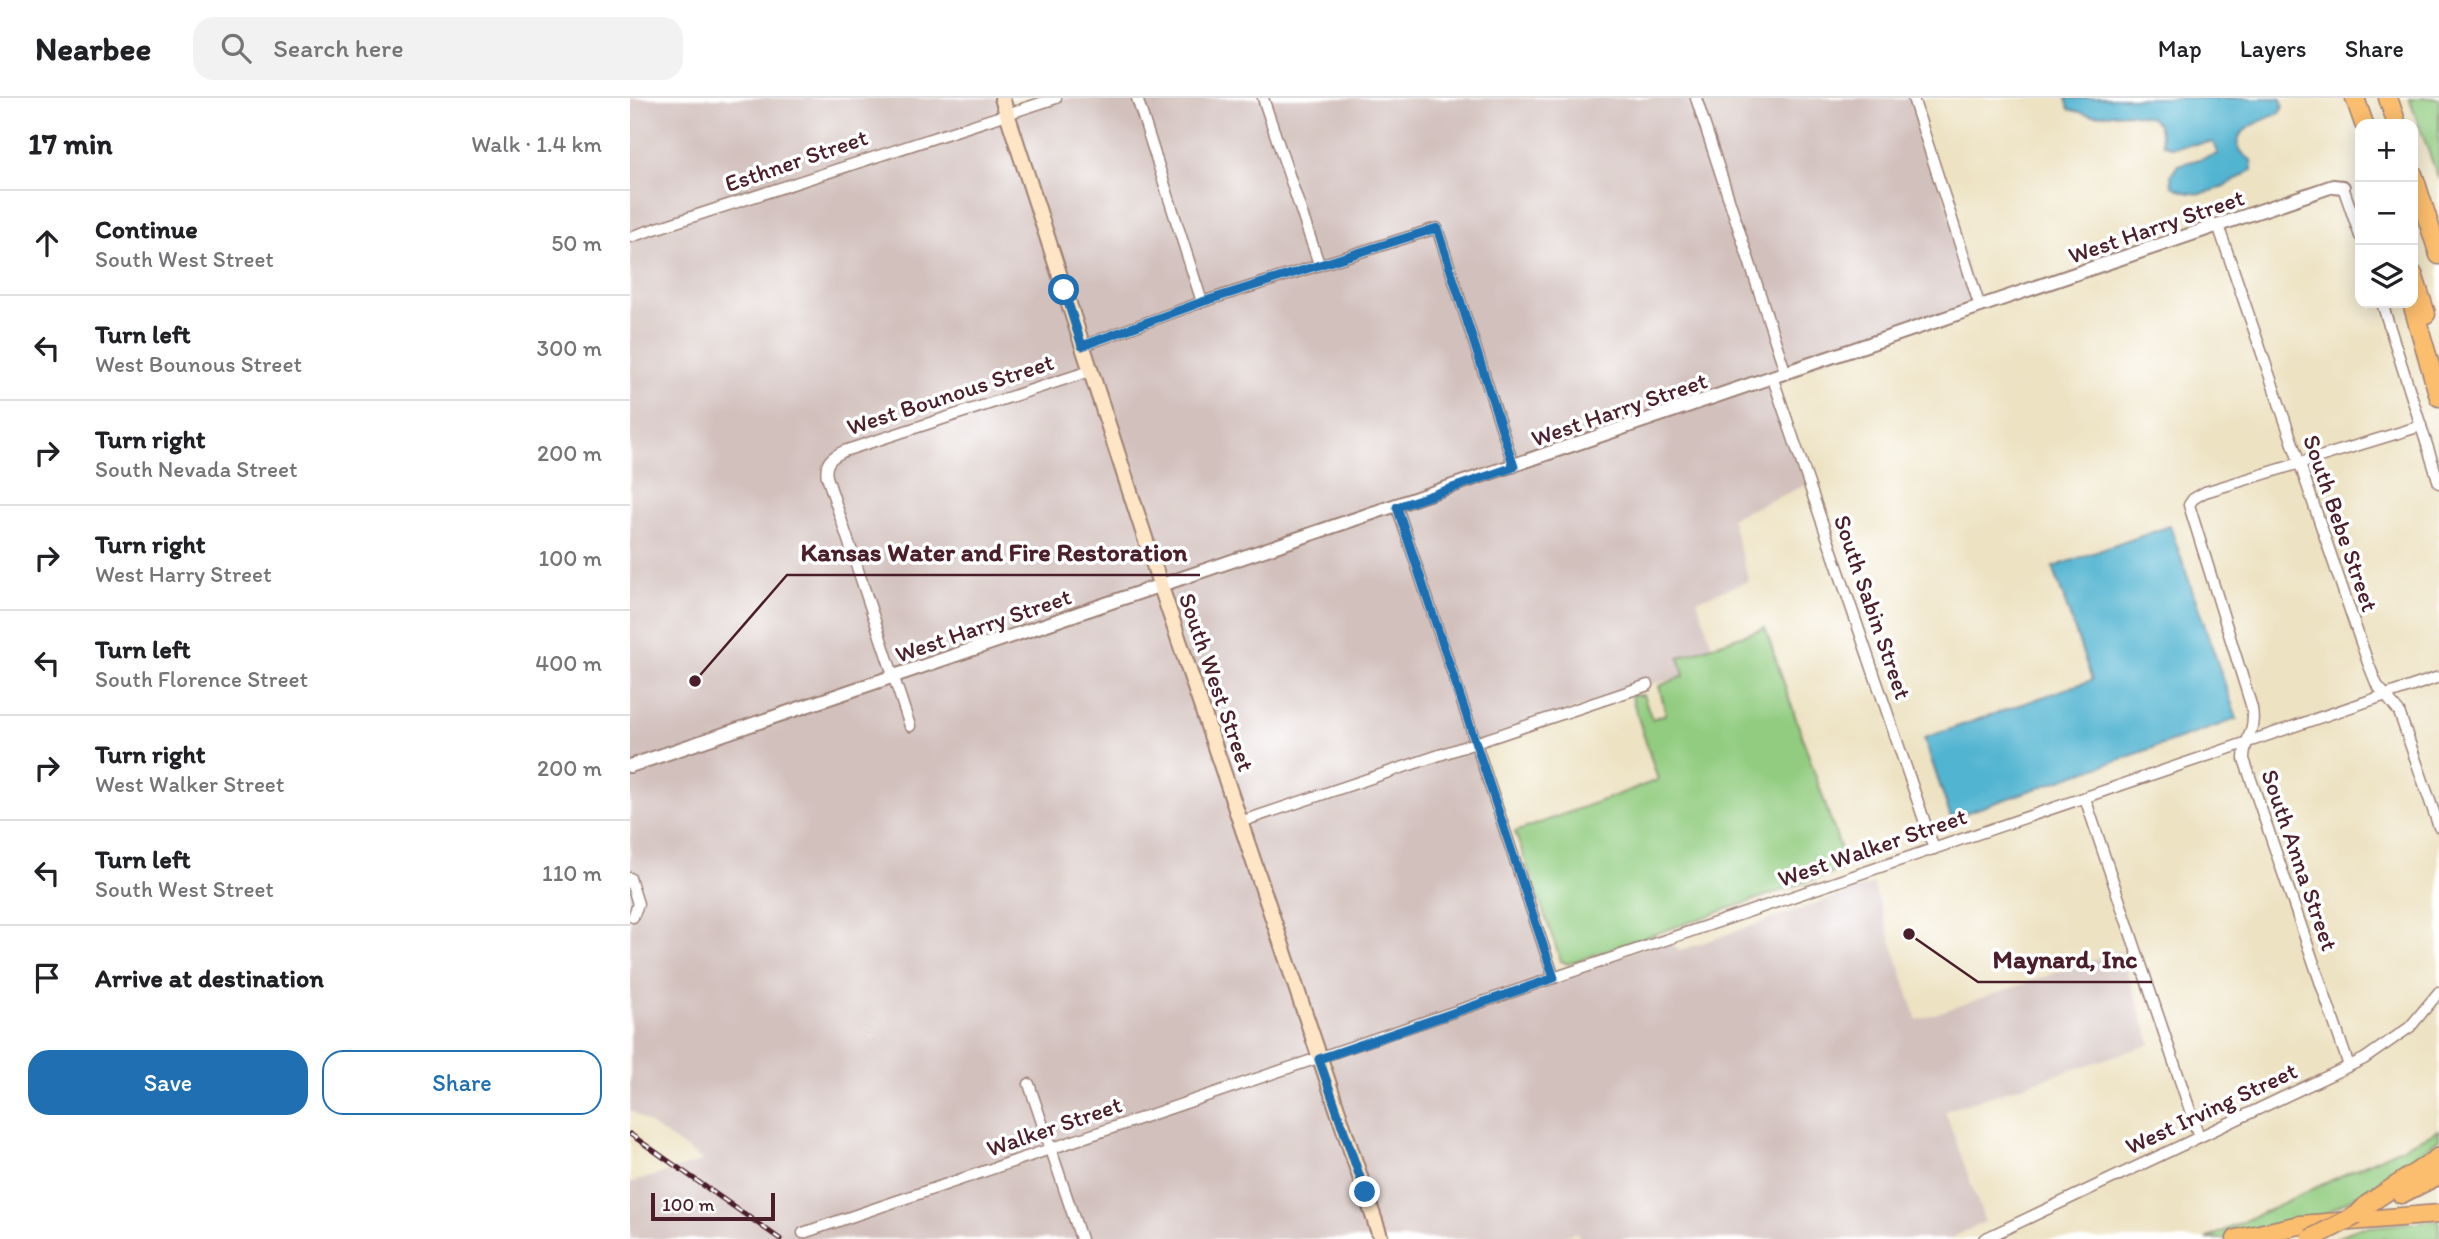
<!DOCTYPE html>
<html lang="en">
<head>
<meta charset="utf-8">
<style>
	:root { --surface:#fff; --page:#f2f2f2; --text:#202124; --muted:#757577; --line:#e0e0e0; --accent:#1f6fb2 }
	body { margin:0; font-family:Itim,sans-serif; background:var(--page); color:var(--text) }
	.controls { position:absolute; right:21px; top:21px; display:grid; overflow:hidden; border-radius:14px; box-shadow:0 4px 18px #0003 }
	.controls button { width:63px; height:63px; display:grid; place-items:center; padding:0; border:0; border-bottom:2px solid var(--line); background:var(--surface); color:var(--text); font:35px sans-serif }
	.scale { position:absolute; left:21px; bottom:18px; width:124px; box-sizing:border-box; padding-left:7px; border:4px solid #4a1f2b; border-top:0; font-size:19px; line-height:24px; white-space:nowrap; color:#4a1f2b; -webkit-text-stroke:5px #fff; paint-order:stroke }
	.stop { position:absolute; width:21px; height:21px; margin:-16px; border:5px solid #1f6fb2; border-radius:50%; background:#fff }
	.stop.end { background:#1f6fb2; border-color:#fff; box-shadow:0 2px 7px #0008 }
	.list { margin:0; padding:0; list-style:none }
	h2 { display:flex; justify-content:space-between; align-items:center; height:91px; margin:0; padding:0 28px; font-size:30px }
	h2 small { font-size:23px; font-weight:400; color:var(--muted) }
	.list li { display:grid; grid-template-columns:46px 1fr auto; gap:21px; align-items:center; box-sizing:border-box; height:105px; padding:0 28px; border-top:2px solid var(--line) }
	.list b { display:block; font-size:26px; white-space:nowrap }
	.list p { margin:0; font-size:23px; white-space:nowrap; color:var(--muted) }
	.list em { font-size:23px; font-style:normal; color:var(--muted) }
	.actions { display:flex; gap:14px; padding:21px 28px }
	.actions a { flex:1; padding:16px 0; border:2px solid var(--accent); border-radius:21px; text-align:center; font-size:24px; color:var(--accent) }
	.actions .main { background:var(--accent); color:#fff }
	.icon { flex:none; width:38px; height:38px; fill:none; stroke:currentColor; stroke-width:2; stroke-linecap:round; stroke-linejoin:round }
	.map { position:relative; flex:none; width:1809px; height:1141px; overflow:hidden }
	header { display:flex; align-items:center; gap:42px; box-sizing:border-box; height:98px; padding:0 35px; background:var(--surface); border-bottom:2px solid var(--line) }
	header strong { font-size:33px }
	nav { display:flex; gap:38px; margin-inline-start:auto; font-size:24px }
	.search { width:490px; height:63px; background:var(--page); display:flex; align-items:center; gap:18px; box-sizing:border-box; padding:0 24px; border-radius:21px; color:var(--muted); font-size:26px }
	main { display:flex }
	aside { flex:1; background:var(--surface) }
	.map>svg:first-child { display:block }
	.industrial { fill:#d1c0bc }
	.green { fill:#92cc80; stroke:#6e7656; stroke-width:2 }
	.water { fill:#51b4d0; stroke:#4e6a7e; stroke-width:2 }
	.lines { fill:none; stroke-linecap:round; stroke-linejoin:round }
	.minor-casing { stroke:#9c8076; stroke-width:13 }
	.tertiary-casing { stroke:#9c8076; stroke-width:16 }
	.secondary-casing { stroke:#9c8076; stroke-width:18 }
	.motorway-casing { stroke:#9c8076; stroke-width:21 }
	.minor { stroke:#fff; stroke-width:10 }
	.tertiary { stroke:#fff; stroke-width:12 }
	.secondary { stroke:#fde5c5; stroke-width:14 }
	.motorway { stroke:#fbbd6e; stroke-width:18 }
	.rail-casing { stroke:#4a1f2b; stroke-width:5 }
	.rail { stroke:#fff; stroke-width:2.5; stroke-dasharray:8; stroke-linecap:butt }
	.motorway-bridge-casing { stroke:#9c8076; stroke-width:21; stroke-linecap:butt }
	.motorway-bridge { stroke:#fbbd6e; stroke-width:18 }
	.route { stroke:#1f6fb2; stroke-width:9 }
	.labels { text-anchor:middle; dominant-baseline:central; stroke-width:7; stroke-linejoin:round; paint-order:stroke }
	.street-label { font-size:24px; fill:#4a1f2b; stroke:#fff }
	.leader { fill:none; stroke:#4a1f2b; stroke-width:2.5 }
	.callout-dot { fill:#4a1f2b; stroke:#fff; stroke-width:2.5 }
	.callout-label { font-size:26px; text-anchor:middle; font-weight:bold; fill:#4a1f2b; stroke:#fff; stroke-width:7; stroke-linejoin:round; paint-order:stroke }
</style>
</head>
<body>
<header>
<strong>Nearbee</strong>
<div class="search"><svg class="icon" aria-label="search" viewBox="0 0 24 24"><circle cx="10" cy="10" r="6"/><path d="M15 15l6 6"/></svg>Search here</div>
<nav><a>Map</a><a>Layers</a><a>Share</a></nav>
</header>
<main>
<aside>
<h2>17 min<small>Walk · 1.4 km</small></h2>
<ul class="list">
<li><svg class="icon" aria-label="ahead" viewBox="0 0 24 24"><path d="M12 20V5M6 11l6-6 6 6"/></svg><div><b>Continue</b><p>South West Street</p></div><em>50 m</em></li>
<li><svg class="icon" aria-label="left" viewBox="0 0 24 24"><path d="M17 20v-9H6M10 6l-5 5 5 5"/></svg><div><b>Turn left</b><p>West Bounous Street</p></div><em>300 m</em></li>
<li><svg class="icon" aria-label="right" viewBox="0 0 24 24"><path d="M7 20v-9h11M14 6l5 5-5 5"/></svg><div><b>Turn right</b><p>South Nevada Street</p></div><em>200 m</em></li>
<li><svg class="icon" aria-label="right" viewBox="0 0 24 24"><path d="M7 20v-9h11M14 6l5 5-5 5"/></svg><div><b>Turn right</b><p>West Harry Street</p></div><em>100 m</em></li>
<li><svg class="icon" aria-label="left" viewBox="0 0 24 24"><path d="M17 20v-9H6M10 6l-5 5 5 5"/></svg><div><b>Turn left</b><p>South Florence Street</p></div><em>400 m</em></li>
<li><svg class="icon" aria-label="right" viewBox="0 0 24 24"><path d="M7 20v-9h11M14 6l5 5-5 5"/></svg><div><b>Turn right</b><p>West Walker Street</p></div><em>200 m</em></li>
<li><svg class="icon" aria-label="left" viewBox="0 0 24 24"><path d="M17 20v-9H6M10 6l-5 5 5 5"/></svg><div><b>Turn left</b><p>South West Street</p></div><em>110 m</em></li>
<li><svg class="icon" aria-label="arrive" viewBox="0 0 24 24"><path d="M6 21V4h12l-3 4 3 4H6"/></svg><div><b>Arrive at destination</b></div></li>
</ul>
<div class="actions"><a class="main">Save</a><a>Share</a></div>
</aside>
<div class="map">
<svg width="1809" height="1141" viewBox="0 0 1809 1141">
	<rect width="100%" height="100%" fill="#fff"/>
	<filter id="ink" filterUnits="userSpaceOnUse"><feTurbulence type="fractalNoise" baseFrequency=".0143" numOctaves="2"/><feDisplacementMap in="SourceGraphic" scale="14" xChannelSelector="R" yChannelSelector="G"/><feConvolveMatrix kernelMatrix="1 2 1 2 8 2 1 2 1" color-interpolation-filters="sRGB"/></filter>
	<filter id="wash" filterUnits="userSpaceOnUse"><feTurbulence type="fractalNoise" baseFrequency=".00686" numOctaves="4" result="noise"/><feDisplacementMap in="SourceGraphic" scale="28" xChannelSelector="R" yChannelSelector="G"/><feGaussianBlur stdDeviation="1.57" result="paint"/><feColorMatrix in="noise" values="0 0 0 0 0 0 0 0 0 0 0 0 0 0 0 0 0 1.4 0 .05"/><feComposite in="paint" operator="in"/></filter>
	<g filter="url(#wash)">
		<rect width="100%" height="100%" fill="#ede2c2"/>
		<!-- industrial -->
		<polygon class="industrial" points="0,0 372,0 377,15 424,0 1282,0 1350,209 1143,280 1178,386 1101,420 1119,483 1067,502 1082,547 1050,558 1054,578 1018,587 845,645 924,880 1039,841 1049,853 1243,786 1287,922 1490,853 1521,946 1315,1013 1355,1124 1319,1141 950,1141 947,1134 926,1141 0,1141 0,1085 74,1063 0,1012"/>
		<!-- green -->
		<g class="green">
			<polygon points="1779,0 1809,0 1809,82"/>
			<polygon points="1135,530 1217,770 938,866 931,863 885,734 1028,682 1001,597 1013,597 1022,621 1036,616 1029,588 1054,578 1049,559"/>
			<polygon points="1809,1032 1809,1041 1767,1073 1690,1119 1612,1133 1593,1141 1576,1141"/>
			<polygon points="1809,1122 1809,1140 1806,1141 1705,1141 1727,1130"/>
		</g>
		<!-- water -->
		<g class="water">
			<path d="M1436 0H1651L1653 8 1650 15C1631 23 1585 38 1621 62L1622 72C1599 87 1567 107 1542 87L1541 77 1548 67 1588 56 1583 44 1540 49 1533 46 1528 26 1520 19 1499 15 1461 17 1439 11Z"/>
			<polygon points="1540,428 1607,621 1321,720 1294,640 1462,582 1423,469"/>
		</g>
	</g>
	<g filter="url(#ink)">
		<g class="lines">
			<!-- minor casing -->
			<g class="minor-casing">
				<g id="minor">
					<polyline points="507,0 572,204"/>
					<polyline points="633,0 689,166"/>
					<polyline points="1066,0 1156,276"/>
					<polyline points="1283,0 1350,209"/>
					<polyline points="1713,89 1730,138"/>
					<polyline points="1588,127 1738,565 1747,587 1769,614 1809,729"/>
					<polyline points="0,139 426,0"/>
					<polyline points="1752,205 1809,385"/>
					<polyline points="452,248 572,204 807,130 884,369"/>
					<polyline points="1143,281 1304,751"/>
					<polyline points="767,409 924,880"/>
					<path d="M280 628 197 379C194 364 202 359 214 353L460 273"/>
					<polyline points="1455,700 1569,1039"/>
					<polyline points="610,724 1018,587"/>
					<polyline points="0,780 8,806 3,819"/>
					<path d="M1719 968 1614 661C1614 639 1626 635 1622 610L1559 407 1563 401 1575 394 1791 328"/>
					<polyline points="399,986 451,1141"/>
					<polyline points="173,1135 1809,579"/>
					<polyline points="1354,1141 1734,961 1780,929 1809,894"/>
				</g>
			</g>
			<!-- tertiary casing -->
			<g class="tertiary-casing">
				<polyline id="tertiary" points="0,668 1703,88 1713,89"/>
			</g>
			<!-- secondary casing -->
			<g class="secondary-casing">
				<polyline id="secondary" points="372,0 531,489 751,1141"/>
			</g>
			<!-- motorway casing -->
			<g class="motorway-casing">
				<g id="motorway">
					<polyline points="1725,0 1734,26"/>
					<polyline points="1758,0 1767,26"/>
					<polyline points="1783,76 1809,157"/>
					<polyline points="1783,176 1796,216"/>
					<polyline points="1782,205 1809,299"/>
					<polyline points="1771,1096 1809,1077"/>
					<polyline points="1727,1117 1738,1106 1809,1059"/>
					<polyline points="1606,1141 1670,1127 1809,1116"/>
				</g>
			</g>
			<!-- minor -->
			<use href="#minor" class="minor"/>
			<!-- tertiary -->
			<use href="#tertiary" class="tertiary"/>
			<!-- secondary -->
			<use href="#secondary" class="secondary"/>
			<!-- motorway -->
			<use href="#motorway" class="motorway"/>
			<!-- rail casing -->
			<g class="rail-casing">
				<polyline id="rail" points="0,1036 150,1141"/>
			</g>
			<!-- rail -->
			<use href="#rail" class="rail"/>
			<!-- motorway-bridge casing -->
			<g class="motorway-bridge-casing">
				<polyline id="motorway-bridge" points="1680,1141 1727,1117"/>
			</g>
			<!-- motorway-bridge -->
			<use href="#motorway-bridge" class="motorway-bridge"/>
		</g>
	</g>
	<g class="lines" filter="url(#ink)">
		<!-- route -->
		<polyline class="route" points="434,192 452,248 572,204 807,130 884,369 767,409 924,880 689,961 735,1094"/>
	</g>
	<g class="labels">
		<!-- street labels -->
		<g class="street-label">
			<text transform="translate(166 62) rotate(-19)">Esthner Street</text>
			<text transform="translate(1526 128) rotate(-19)">West Harry Street</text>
			<text transform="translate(320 296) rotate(-18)">West Bounous Street</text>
			<text transform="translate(989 311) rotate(-19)">West Harry Street</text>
			<text transform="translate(1711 425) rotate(71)">South Bebe Street</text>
			<text transform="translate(1243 509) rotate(71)">South Sabin Street</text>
			<text transform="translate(353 527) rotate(-19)">West Harry Street</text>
			<text transform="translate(587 584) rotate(71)">South West Street</text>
			<text transform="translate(1242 749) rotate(-19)">West Walker Street</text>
			<text transform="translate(1670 762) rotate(71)">South Anna Street</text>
			<text transform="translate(1581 1010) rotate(-25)">West Irving Street</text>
			<text transform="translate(424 1028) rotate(-19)">Walker Street</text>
		</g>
	</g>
	<!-- callouts -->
	<path class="leader" d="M65 583L157 477H570M1279 836L1348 884H1522"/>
	<g class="callout-dot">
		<circle cx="65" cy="583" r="7"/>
		<circle cx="1279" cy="836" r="7"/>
	</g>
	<g class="callout-label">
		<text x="364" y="463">Kansas Water and Fire Restoration</text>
		<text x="1435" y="870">Maynard, Inc</text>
	</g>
</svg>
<div class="controls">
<button>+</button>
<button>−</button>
<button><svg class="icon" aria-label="layers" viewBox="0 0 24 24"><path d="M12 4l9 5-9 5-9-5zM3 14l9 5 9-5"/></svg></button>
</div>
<div class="scale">100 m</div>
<div class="stop" style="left:434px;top:192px"></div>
<div class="stop end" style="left:735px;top:1094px"></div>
</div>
</main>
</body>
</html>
